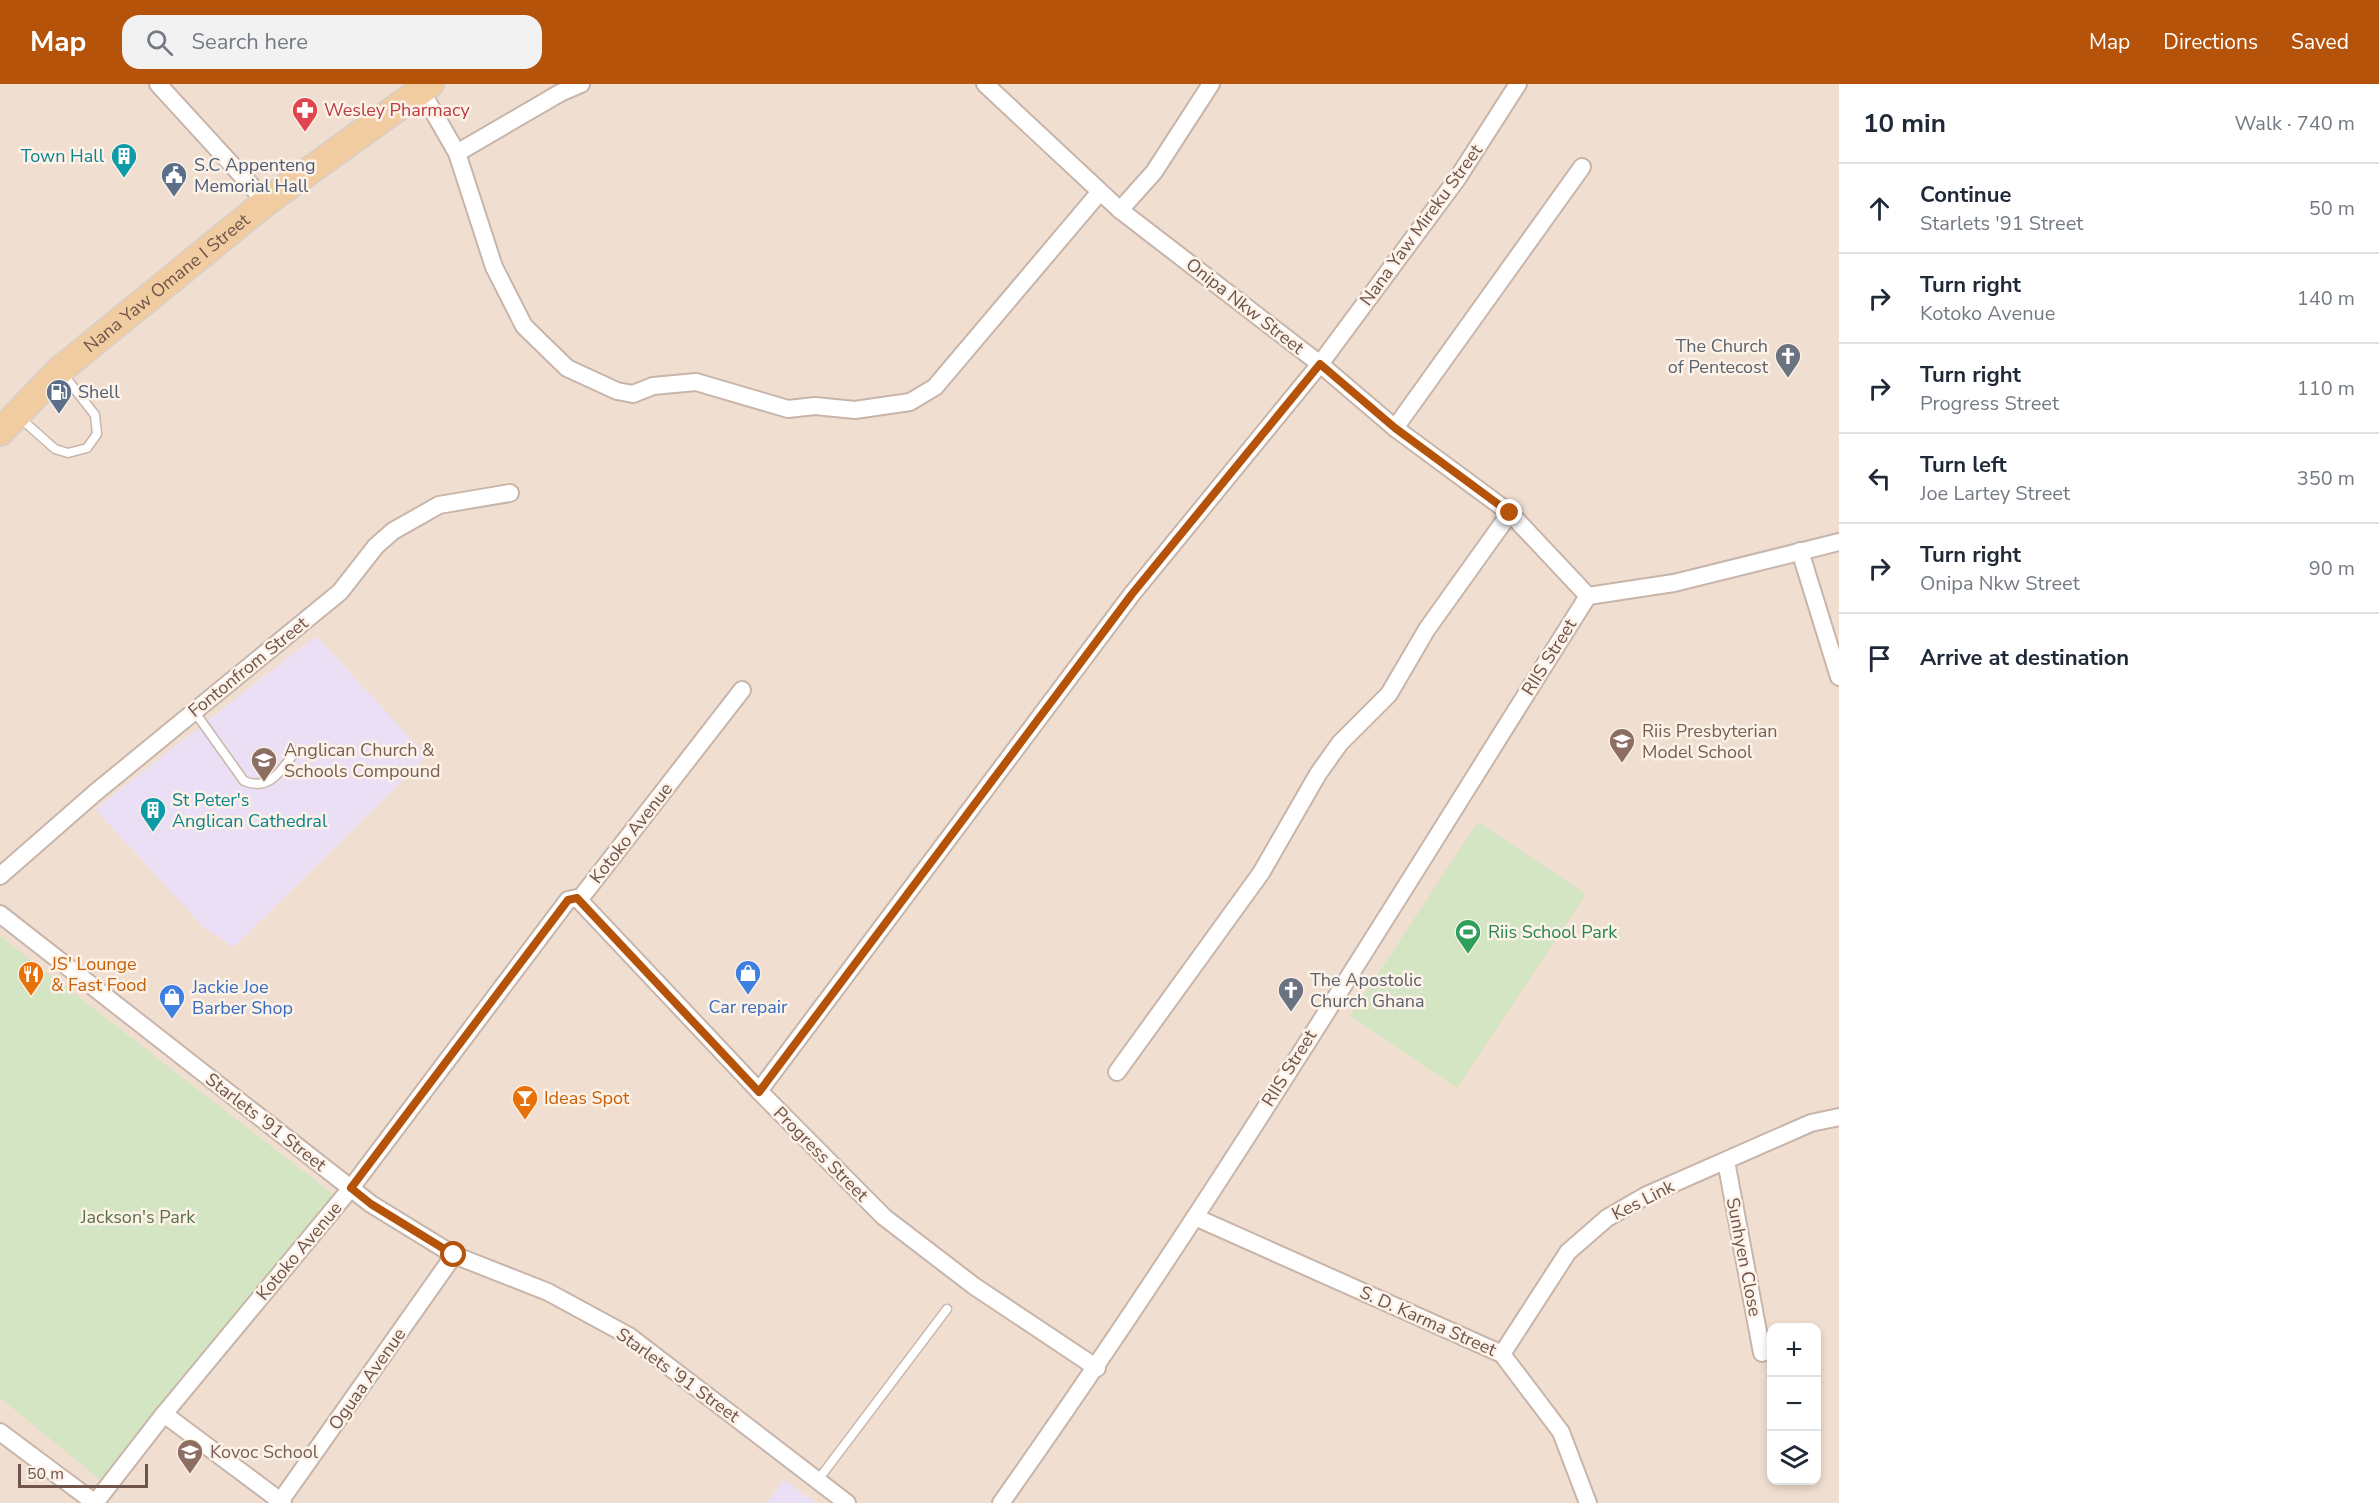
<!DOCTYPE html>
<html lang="en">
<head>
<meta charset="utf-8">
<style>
	:root { --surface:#fff; --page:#f2f2f3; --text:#1f2937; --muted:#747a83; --line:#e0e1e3; --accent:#b45309 }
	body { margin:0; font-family:"Nunito Sans",sans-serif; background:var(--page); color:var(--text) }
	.controls { position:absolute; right:18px; bottom:18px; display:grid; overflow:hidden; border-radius:12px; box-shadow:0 3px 9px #0003 }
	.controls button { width:54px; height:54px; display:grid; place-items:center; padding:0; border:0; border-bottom:2px solid var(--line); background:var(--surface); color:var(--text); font:30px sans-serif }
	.scale { position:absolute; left:18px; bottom:15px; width:130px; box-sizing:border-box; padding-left:6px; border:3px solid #6e544b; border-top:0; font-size:16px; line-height:21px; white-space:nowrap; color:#6e544b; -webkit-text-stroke:4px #fdf2e8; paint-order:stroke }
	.stop { position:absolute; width:18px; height:18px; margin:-14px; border:4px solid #b45309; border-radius:50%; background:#fff }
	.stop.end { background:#b45309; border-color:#fff; box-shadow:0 2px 6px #0008 }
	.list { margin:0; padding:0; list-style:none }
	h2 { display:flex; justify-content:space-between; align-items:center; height:78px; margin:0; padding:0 24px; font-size:26px }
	h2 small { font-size:20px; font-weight:400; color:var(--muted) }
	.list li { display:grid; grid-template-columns:39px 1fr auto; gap:18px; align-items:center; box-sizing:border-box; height:90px; padding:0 24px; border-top:2px solid var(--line) }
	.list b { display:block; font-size:22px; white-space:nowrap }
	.list p { margin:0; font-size:20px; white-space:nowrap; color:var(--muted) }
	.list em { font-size:20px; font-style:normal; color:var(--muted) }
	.icon { flex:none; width:33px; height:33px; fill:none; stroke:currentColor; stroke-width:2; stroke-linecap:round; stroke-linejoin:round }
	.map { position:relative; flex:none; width:1839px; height:1419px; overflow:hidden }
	header { display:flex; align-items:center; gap:36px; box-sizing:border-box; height:84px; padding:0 30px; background:var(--accent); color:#fff }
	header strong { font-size:28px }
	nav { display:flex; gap:33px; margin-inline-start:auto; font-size:21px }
	.search { width:420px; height:54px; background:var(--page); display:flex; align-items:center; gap:15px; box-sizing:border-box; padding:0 21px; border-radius:18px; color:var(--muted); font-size:22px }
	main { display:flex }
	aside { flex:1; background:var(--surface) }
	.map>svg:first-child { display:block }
	.residential { fill:#f0dfd1; fill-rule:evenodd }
	.education { fill:#ebdff5 }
	.green { fill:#d4e5c3 }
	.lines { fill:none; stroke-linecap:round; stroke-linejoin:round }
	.lane-casing { stroke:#c8b5aa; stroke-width:11 }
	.street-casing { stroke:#c8b5aa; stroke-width:20 }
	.primary-casing { stroke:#d6cfcd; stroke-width:30 }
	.lane { stroke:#fff; stroke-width:8 }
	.street { stroke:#fff; stroke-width:16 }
	.primary { stroke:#f2cca1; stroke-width:27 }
	.route { stroke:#b45309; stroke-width:8 }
	.labels { text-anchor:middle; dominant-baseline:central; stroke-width:5; stroke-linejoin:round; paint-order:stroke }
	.health-label { font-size:18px; fill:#be3a42; stroke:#fdf2e8; text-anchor:start }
	.culture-label { font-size:18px; fill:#0d838f; stroke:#fdf2e8; text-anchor:end }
	.service-label { font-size:18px; fill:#4e5e75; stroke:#fdf2e8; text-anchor:start }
	.street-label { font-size:18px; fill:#6e544b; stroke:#fdf2e8 }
	.worship-label { font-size:18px; fill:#5b616d; stroke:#fdf2e8; text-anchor:end }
	.education-label { font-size:18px; fill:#785e54; stroke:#fdf2e8; text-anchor:start }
	.leisure-label { font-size:18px; fill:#27864d; stroke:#fdf2e8; text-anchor:start }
	.food-label { font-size:18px; fill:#c56008; stroke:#fdf2e8; text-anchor:start }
	.shop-label { font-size:18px; fill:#366cbe; stroke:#fdf2e8; text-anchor:start }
	.park-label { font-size:18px; fill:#577345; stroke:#fdf2e8 }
</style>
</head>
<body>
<header>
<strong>Map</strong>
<div class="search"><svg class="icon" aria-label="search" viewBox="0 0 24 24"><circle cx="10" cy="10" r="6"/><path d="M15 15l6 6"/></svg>Search here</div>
<nav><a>Map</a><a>Directions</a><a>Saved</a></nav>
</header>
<main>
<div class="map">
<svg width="1839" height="1419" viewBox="0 0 1839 1419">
	<rect width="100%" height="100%" fill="#f9eee2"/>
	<!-- residential -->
	<path class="residential" d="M0 0H1839V1419H0ZM1772 1244H1816V1396H1772Z"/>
	<!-- education -->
	<g class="education">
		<polygon points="316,552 427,672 234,863 205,845 95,725"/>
		<polygon points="784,1396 816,1419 766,1419"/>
	</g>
	<!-- green -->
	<g class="green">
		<polygon points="1478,738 1586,810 1457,1004 1350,932"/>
		<polygon points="0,852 334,1111 102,1397 0,1314"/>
	</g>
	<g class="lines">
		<!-- lane casing -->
		<g class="lane-casing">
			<g id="lane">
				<polyline points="19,333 55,365 68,369 87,364 97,350 95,331 63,290"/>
				<path d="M194 627 244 697C270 708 281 686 296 667"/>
				<polyline points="818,1396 947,1225"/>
			</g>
		</g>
		<!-- street casing -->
		<g class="street-casing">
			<g id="street">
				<polyline points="158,0 266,118"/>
				<polyline points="985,0 1120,126 1320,280 1395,344 1510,429 1588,512"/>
				<polyline points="422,8 457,69 494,183 524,242 567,284 617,307 633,310 653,302 696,298 788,325 815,322 855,326 910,318 935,303 1099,109"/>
				<polyline points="457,69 560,9 581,0"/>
				<polyline points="1120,126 1154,88 1211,0"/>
				<polyline points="1395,344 1582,83"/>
				<polyline points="1800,467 1839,593"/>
				<polyline points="1588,512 1674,499 1839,458"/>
				<polyline points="0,792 96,708 340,508 376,462 393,447 439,421 510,409"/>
				<polyline points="579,816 759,1007 884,1133 974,1202 1097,1284"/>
				<polyline points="579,816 742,606"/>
				<polyline points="0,830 371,1120 454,1171 548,1208 629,1252 847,1419"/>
				<polyline points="1117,988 1261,789 1318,690 1340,659 1389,610 1427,545 1510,429"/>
				<polyline points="759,1007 1132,510 1320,280 1457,95 1518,0"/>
				<polyline points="1726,1077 1762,1269"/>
				<polyline points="1195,1133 1502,1270 1561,1348 1588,1419"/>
				<polyline points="1502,1270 1568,1168 1607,1134 1647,1111 1811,1039 1839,1033"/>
				<polyline points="164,1330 283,1419"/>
				<polyline points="0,1348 95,1419 164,1330 351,1104 568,816 577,814 579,816"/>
				<polyline points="279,1419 454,1171"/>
				<path d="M1001 1419C1209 1125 1396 816 1588 512"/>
			</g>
		</g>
		<!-- primary casing -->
		<g class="primary-casing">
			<g id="primary">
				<path id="s1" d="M0 348 60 286 266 118 430 0"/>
			</g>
		</g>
		<!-- lane -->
		<use href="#lane" class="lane"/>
		<!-- street -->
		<use href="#street" class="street"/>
		<!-- primary -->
		<use href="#primary" class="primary"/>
	</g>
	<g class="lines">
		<!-- route -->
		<polyline class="route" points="454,1171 371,1120 351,1104 568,816 577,814 759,1008 1132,510 1320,280 1395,344 1510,429"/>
	</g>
	<!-- icons -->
	<defs>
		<g id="pharmacy-pin" transform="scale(1.35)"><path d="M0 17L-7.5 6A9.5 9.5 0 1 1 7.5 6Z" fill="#e0444e" stroke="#fdf2e8"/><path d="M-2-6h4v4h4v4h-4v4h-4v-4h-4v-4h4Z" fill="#fff"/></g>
		<g id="building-pin" transform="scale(1.35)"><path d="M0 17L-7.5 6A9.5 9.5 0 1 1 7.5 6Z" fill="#0f9aa8" stroke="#fdf2e8"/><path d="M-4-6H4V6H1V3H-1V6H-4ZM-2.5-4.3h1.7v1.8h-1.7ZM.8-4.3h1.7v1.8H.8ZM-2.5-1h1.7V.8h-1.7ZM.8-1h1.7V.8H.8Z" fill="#fff"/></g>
		<g id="civic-pin" transform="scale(1.35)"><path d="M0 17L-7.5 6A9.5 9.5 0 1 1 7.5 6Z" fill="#5c6f8a" stroke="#fdf2e8"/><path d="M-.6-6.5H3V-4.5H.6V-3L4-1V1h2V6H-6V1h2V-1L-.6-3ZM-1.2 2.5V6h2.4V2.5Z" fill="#fff"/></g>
		<g id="church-pin" transform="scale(1.35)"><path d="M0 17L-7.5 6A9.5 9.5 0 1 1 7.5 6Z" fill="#6b7280" stroke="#fdf2e8"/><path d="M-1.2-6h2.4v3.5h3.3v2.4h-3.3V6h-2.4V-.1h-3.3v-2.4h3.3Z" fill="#fff"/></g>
		<g id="fuel-pin" transform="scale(1.35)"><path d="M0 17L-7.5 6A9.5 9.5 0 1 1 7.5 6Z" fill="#5c6f8a" stroke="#fdf2e8"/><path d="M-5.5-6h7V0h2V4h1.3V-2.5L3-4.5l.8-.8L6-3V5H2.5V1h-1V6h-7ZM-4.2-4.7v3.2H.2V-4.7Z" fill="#fff"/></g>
		<g id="school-pin" transform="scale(1.35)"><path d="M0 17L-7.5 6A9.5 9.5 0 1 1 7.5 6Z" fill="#8d6e63" stroke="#fdf2e8"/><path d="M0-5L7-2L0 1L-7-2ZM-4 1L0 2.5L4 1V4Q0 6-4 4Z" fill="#fff"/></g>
		<g id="stadium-pin" transform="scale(1.35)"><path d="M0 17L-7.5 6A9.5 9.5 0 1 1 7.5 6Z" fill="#2e9e5b" stroke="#fdf2e8"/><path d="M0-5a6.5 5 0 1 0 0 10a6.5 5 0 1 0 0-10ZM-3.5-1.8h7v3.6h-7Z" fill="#fff"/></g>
		<g id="shop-pin" transform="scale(1.35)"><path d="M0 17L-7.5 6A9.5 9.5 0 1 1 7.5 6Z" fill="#3f7fe0" stroke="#fdf2e8"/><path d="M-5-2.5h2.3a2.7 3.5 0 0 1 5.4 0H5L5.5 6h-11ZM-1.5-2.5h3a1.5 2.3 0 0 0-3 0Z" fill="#fff"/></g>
		<g id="restaurant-pin" transform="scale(1.35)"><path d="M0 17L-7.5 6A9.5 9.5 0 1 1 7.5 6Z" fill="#e8710a" stroke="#fdf2e8"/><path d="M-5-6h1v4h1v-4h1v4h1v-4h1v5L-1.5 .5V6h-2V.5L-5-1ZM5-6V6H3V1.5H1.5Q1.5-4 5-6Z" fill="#fff"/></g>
		<g id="bar-pin" transform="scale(1.35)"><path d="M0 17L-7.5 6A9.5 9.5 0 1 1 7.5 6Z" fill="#e8710a" stroke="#fdf2e8"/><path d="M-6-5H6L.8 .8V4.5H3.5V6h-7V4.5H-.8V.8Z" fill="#fff"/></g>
	</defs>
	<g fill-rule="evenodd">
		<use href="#pharmacy-pin" x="305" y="26"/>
		<use href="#building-pin" x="124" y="72"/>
		<use href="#civic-pin" x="174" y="91"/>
		<use href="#church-pin" x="1788" y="272"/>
		<use href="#fuel-pin" x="59" y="308"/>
		<use href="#school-pin" x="1622" y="657"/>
		<use href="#school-pin" x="264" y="676"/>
		<use href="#building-pin" x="153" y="726"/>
		<use href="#stadium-pin" x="1468" y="848"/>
		<use href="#shop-pin" x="748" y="889"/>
		<use href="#restaurant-pin" x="31" y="890"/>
		<use href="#church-pin" x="1291" y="906"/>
		<use href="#shop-pin" x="172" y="913"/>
		<use href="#bar-pin" x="525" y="1014"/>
		<use href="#school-pin" x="190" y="1368"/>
	</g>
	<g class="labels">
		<!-- health labels -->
		<g class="health-label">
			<text x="324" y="26">Wesley Pharmacy</text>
		</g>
		<!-- culture labels -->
		<g class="culture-label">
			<text x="104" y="72">Town Hall</text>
			<text x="172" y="716" text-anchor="start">St Peter's<tspan x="172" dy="21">Anglican Cathedral</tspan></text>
		</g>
		<!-- service labels -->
		<g class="service-label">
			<text x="194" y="81">S.C Appenteng<tspan x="194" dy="21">Memorial Hall</tspan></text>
			<text x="78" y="308">Shell</text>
		</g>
		<!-- street labels -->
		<g class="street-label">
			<text transform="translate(1421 141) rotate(-54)">Nana Yaw Mireku Street</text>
			<text stroke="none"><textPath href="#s1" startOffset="224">Nana Yaw Omane I Street</textPath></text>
			<text transform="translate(1245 222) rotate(38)">Onipa Nkw Street</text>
			<text transform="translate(1549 573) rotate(-58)">RIIS Street</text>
			<text transform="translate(248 583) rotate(-39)">Fontonfrom Street</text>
			<text transform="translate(631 749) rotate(-52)">Kotoko Avenue</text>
			<text transform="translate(1289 984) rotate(-58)">RIIS Street</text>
			<text transform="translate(266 1038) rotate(38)">Starlets '91 Street</text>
			<text transform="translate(821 1070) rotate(45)">Progress Street</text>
			<text transform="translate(1643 1116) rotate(-27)">Kes Link</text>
			<text transform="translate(299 1167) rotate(-50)">Kotoko Avenue</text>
			<text transform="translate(1744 1173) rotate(79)">Sunhyen Close</text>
			<text transform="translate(1428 1237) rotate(24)">S. D. Karma Street</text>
			<text transform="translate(678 1291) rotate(36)">Starlets '91 Street</text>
			<text transform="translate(367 1295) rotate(-55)">Oguaa Avenue</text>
		</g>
		<!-- worship labels -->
		<g class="worship-label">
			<text x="1768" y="262">The Church<tspan x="1768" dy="21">of Pentecost</tspan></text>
			<text x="1310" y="896" text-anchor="start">The Apostolic<tspan x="1310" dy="21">Church Ghana</tspan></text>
		</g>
		<!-- education labels -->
		<g class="education-label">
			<text x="1642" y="647">Riis Presbyterian<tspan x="1642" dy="21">Model School</tspan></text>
			<text x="284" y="666">Anglican Church &amp;<tspan x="284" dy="21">Schools Compound</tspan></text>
			<text x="210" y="1368">Kovoc School</text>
		</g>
		<!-- leisure labels -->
		<g class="leisure-label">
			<text x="1488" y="848">Riis School Park</text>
		</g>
		<!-- food labels -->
		<g class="food-label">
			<text x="51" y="880">JS' Lounge<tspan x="51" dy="21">&amp; Fast Food</tspan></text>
			<text x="544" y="1014">Ideas Spot</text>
		</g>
		<!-- shop labels -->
		<g class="shop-label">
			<text x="192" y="903">Jackie Joe<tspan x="192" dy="21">Barber Shop</tspan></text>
			<text x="748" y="923" text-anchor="middle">Car repair</text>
		</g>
		<!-- park labels -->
		<g class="park-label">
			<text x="138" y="1133">Jackson's Park</text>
		</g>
	</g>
</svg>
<div class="controls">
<button>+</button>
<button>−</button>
<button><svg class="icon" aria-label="layers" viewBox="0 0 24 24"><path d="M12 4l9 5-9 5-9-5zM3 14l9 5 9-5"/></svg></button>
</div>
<div class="scale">50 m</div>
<div class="stop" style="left:454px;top:1171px"></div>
<div class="stop end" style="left:1510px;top:429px"></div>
</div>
<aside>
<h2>10 min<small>Walk · 740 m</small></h2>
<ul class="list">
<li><svg class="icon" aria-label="ahead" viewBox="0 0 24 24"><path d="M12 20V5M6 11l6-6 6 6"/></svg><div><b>Continue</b><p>Starlets '91 Street</p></div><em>50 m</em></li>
<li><svg class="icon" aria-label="right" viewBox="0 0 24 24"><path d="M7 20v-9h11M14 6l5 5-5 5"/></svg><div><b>Turn right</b><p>Kotoko Avenue</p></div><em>140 m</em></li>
<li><svg class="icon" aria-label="right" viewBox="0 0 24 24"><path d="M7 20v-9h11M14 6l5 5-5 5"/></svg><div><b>Turn right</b><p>Progress Street</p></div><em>110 m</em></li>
<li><svg class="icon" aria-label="left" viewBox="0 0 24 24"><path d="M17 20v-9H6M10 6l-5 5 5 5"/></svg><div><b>Turn left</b><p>Joe Lartey Street</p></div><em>350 m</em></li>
<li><svg class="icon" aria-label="right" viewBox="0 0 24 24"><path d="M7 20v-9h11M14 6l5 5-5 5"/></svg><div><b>Turn right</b><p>Onipa Nkw Street</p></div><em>90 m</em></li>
<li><svg class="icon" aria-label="arrive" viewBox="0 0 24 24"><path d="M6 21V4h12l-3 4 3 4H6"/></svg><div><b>Arrive at destination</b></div></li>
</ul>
</aside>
</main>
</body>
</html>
